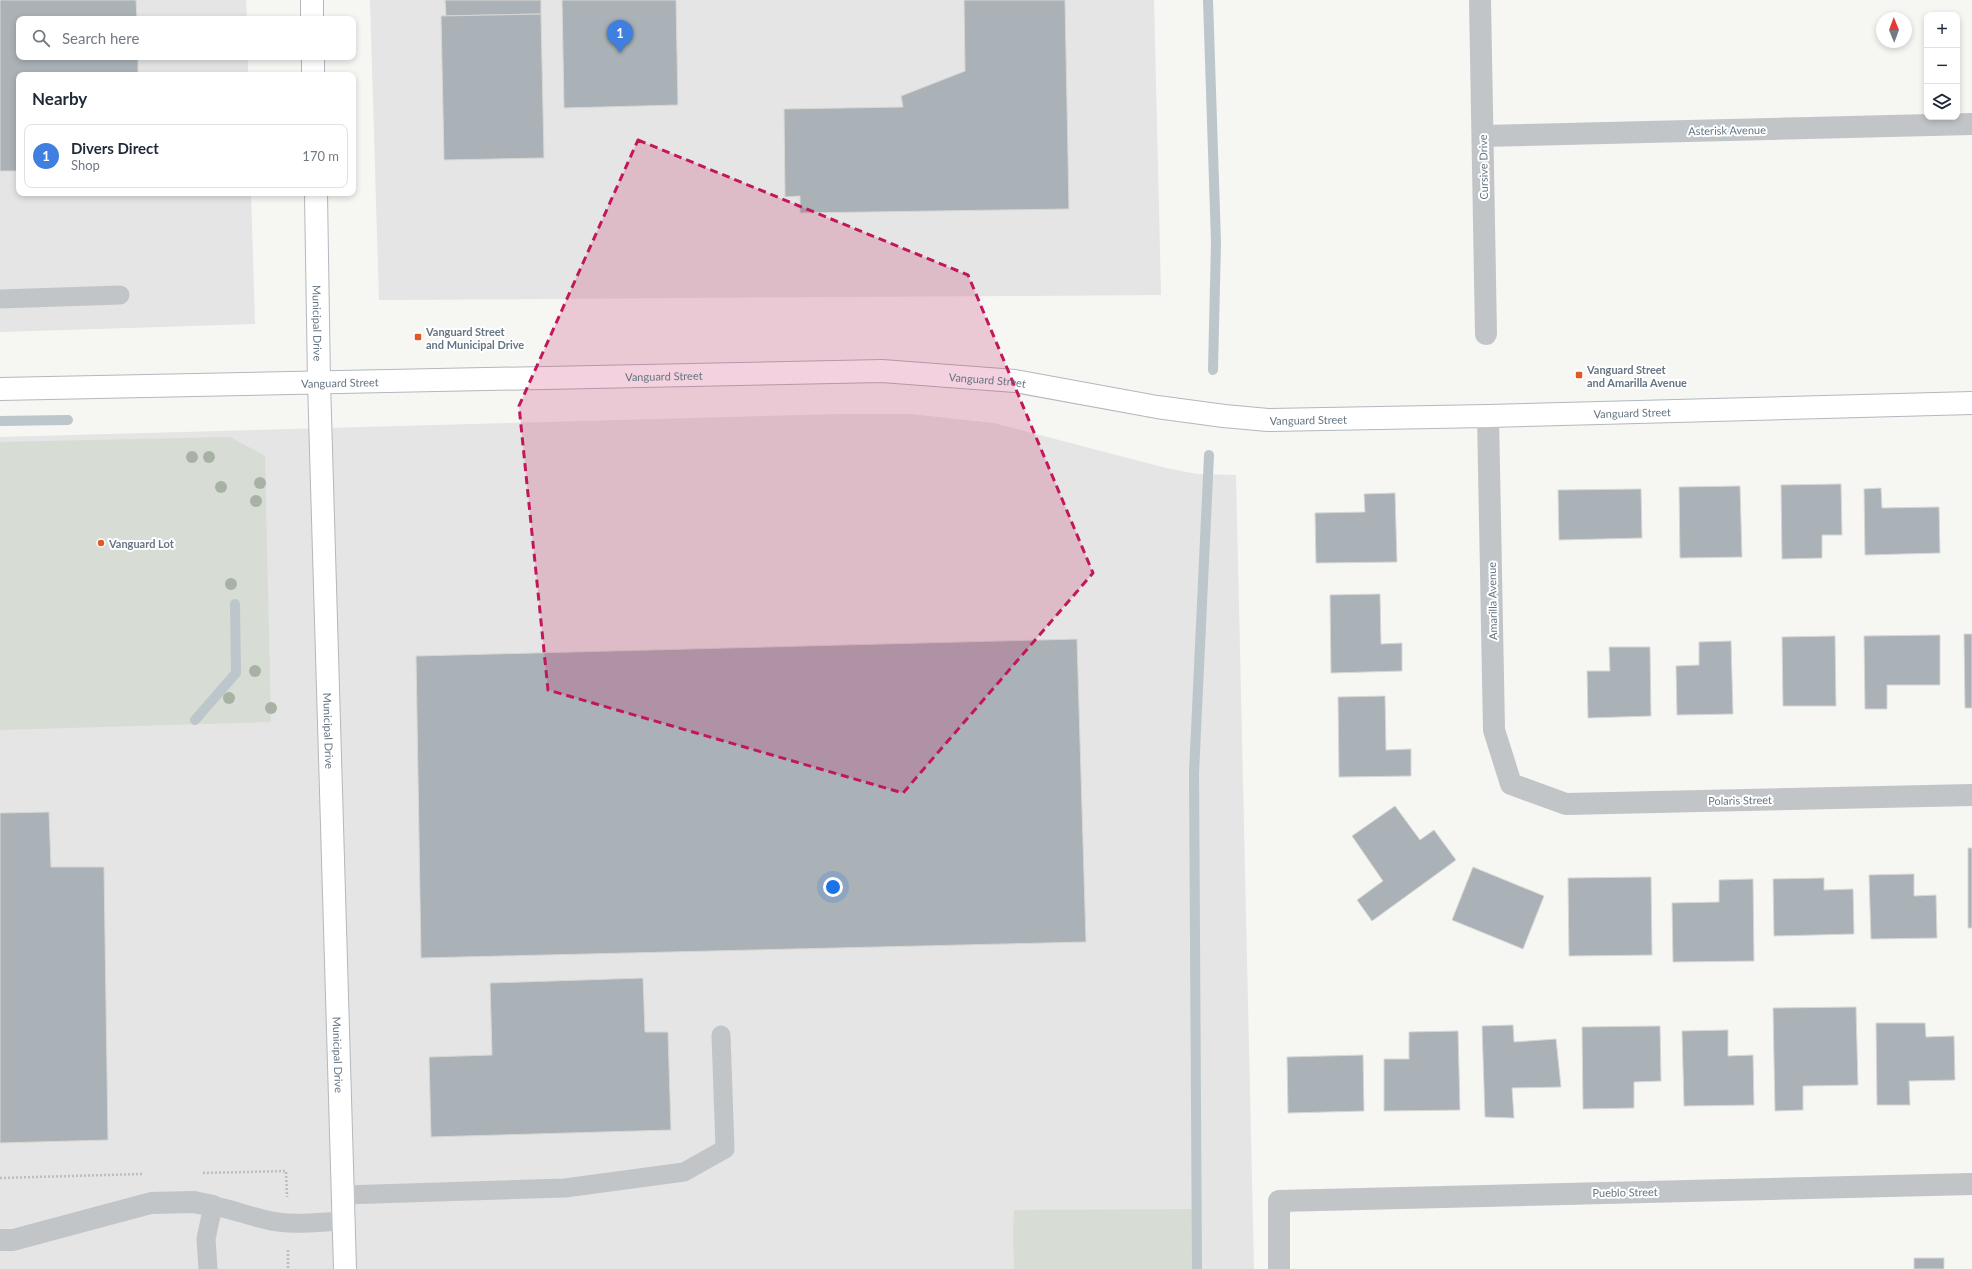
<!DOCTYPE html>
<html lang="en">
<head>
<meta charset="utf-8">
<style>
	:root { --surface:#fff; --page:#f6f6f7; --text:#1f2937; --muted:#747a83; --line:#e0e1e3; --accent:#e05a28 }
	body { margin:0; font-family:Lato,sans-serif; background:var(--page); color:var(--text) }
	.controls { position:absolute; right:12px; top:12px; display:grid; overflow:hidden; border-radius:8px; box-shadow:0 2px 6px #0003 }
	.controls button { width:36px; height:36px; display:grid; place-items:center; padding:0; border:0; border-bottom:1px solid var(--line); background:var(--surface); color:var(--text); font:20px sans-serif }
	.compass { position:absolute; left:1876px; top:12px; width:36px; height:36px; border-radius:50%; background:var(--surface); box-shadow:0 2px 6px #0003; rotate:359deg }
	.you { position:absolute; left:833px; top:887px; width:14px; height:14px; margin:-10px; border:3px solid #fff; border-radius:50%; background:#1a73e8; box-shadow:0 0 0 6px #1a73e833 }
	.badge { display:grid; place-items:center; width:26px; height:26px; border-radius:50%; background:var(--accent); color:#fff; font-size:13px; font-weight:700 }
	.pin { position:absolute; translate:-50% -33px; filter:drop-shadow(0 1px 2px #0008) }
	.pin::after { content:''; position:absolute; top:21px; width:14px; height:12px; background:inherit; clip-path:polygon(0 0,100% 0,50% 100%) }
	.list { margin:0; padding:0; list-style:none }
	h2 { display:flex; justify-content:space-between; align-items:center; height:52px; margin:0; padding:0 16px; font-size:17px }
	h2 small { font-size:13px; font-weight:400; color:var(--muted) }
	.list li { display:grid; grid-template-columns:26px 1fr auto; gap:12px; align-items:center; box-sizing:border-box; height:64px; margin:0 8px 8px; padding:0 8px; border:1px solid var(--line); border-radius:8px }
	.list b { display:block; font-size:15px; white-space:nowrap }
	.list p { margin:0; font-size:13px; white-space:nowrap; color:var(--muted) }
	.list em { font-size:13px; font-style:normal; color:var(--muted) }
	.icon { flex:none; width:22px; height:22px; fill:none; stroke:currentColor; stroke-width:2; stroke-linecap:round; stroke-linejoin:round }
	.map { position:relative; flex:none; width:1972px; height:1269px; overflow:hidden }
	.search { position:absolute; background:var(--surface); box-shadow:0 2px 6px #0003; left:16px; top:16px; width:340px; height:44px; display:flex; align-items:center; gap:10px; box-sizing:border-box; padding:0 14px; border-radius:8px; color:var(--muted); font-size:15px }
	.panel { position:absolute; background:var(--surface); box-shadow:0 2px 6px #0003; left:16px; top:72px; width:340px; height:124px; border-radius:8px }
	.map>svg:first-child { display:block }
	.built { fill:#e4e5e4 }
	.green { fill:#d7ddd4 }
	.lines { fill:none; stroke-linecap:round; stroke-linejoin:round }
	.stream { stroke:#bcc6cb; stroke-width:10 }
	.building { fill:#aab2b7; stroke:#d7d7d5 }
	.secondary-casing { stroke:#b3b8bd; stroke-width:24 }
	.path { stroke:#bbbdbf; stroke-width:2.5; stroke-dasharray:2 2; stroke-linecap:butt }
	.lane { stroke:#c1c5c8; stroke-width:19 }
	.street { stroke:#c1c5c8; stroke-width:22 }
	.secondary { stroke:#fff; stroke-width:22 }
	.tree { fill:#a8b2a4 }
	.marked { fill:#c2185b; fill-opacity:0.2; stroke:#c2185b; stroke-width:3; stroke-dasharray:8 5; stroke-linejoin:round }
	.poi-dot { fill:#e05a28; stroke:#fff; stroke-width:1.5 }
	.labels { text-anchor:middle; dominant-baseline:central; stroke-width:4; stroke-linejoin:round; paint-order:stroke }
	.street-label { font-size:11px; fill:#657583; stroke:#fff }
	.poi-label { font-size:11px; font-weight:bold; fill:#657583; stroke:#fff; text-anchor:start }
</style>
</head>
<body>
<div class="map">
<svg width="1972" height="1269" viewBox="0 0 1972 1269">
	<rect width="100%" height="100%" fill="#f6f6f3"/>
	<!-- built -->
	<g class="built">
		<polygon points="0,0 246,0 247,19 19,19 19,57 248,57 248,75 19,75 19,193 251,193 255,324 0,332"/>
		<polygon points="370,0 1154,0 1161,295 379,300"/>
		<polygon points="839,414 911,414 994,423 1166,468 1197,474 1236,475 1254,1269 0,1269 0,437"/>
	</g>
	<!-- green -->
	<g class="green">
		<polygon points="230,437 265,456 271,722 0,730 0,442"/>
		<polygon points="1196,1209 1197,1256 1192,1269 1014,1269 1013,1229 1014,1210"/>
	</g>
	<g class="lines">
		<!-- stream -->
		<g class="stream">
			<polyline points="1208,0 1216,242 1213,370"/>
			<polyline points="0,421 68,420"/>
			<polyline points="195,720 236,673 235,604"/>
			<polyline points="1197,1269 1194,773 1209,455"/>
		</g>
	</g>
	<!-- building -->
	<g class="building">
		<polygon points="0,0 136,0 137,19 19,19 19,57 138,57 138,75 19,75 19,171 0,171"/>
		<polygon points="445,0 541,0 541,14 446,16"/>
		<polygon points="562,0 676,0 678,105 564,108"/>
		<polygon points="964,0 1065,0 1069,209 800,213 800,196 785,197 784,109 903,107 901,96 965,71"/>
		<polygon points="541,14 544,158 444,160 441,16"/>
		<polygon points="1841,484 1842,535 1822,535 1822,558 1782,559 1781,485"/>
		<polygon points="1740,486 1742,557 1680,558 1679,487"/>
		<polygon points="1881,488 1882,508 1939,507 1940,553 1865,555 1864,489"/>
		<polygon points="1641,489 1642,538 1559,540 1558,490"/>
		<polygon points="1395,493 1397,562 1316,563 1315,513 1365,512 1364,494"/>
		<polygon points="1380,594 1381,644 1402,643 1402,671 1331,673 1330,595"/>
		<polygon points="1964,634 1972,634 1972,708 1965,708"/>
		<polygon points="1940,635 1940,685 1887,685 1887,709 1865,709 1864,636"/>
		<polygon points="1835,636 1836,706 1783,706 1782,637"/>
		<polygon points="1077,639 1086,942 421,958 416,656"/>
		<polygon points="1731,641 1733,714 1677,715 1676,666 1699,665 1699,642"/>
		<polygon points="1609,647 1650,647 1651,716 1588,718 1587,671 1610,671"/>
		<polygon points="1385,696 1386,750 1411,749 1411,776 1339,777 1338,697"/>
		<polygon points="1395,806 1420,840 1434,830 1456,860 1372,921 1357,900 1383,881 1352,836"/>
		<polygon points="49,812 51,867 104,867 108,1140 0,1143 0,813"/>
		<rect x="1968" y="848" width="4" height="80"/>
		<polygon points="1473,867 1544,896 1523,949 1452,920"/>
		<polygon points="1914,874 1914,896 1936,895 1937,938 1871,939 1869,875"/>
		<polygon points="1651,877 1652,955 1569,956 1568,878"/>
		<polygon points="1824,878 1824,890 1853,889 1854,934 1774,936 1773,879"/>
		<polygon points="1753,879 1754,961 1673,962 1672,903 1719,902 1719,880"/>
		<polygon points="643,978 645,1032 668,1032 671,1130 431,1137 429,1057 492,1055 490,983"/>
		<polygon points="1856,1007 1858,1085 1803,1086 1803,1110 1775,1111 1773,1008"/>
		<polygon points="1876,1023 1925,1023 1926,1037 1954,1036 1955,1080 1909,1081 1910,1105 1877,1105"/>
		<polygon points="1513,1025 1514,1042 1556,1039 1561,1087 1512,1088 1514,1118 1485,1117 1482,1026"/>
		<polygon points="1660,1026 1661,1081 1634,1082 1634,1108 1583,1109 1582,1027"/>
		<polygon points="1728,1030 1728,1056 1753,1055 1754,1105 1684,1106 1682,1031"/>
		<polygon points="1458,1031 1460,1110 1384,1111 1384,1059 1409,1059 1409,1032"/>
		<polygon points="1363,1055 1364,1111 1288,1113 1287,1057"/>
		<rect x="1914" y="1258" width="30" height="11"/>
	</g>
	<g class="lines">
		<!-- secondary casing -->
		<g class="secondary-casing">
			<g id="secondary">
				<polyline points="312,0 312,19"/>
				<polyline points="313,57 313,75"/>
				<path id="s1" d="M316 193 319 382 345 1269"/>
				<path id="s2" d="M0 389 882 371 1015 381 1157 407 1224 416 1268 420 1488 416 1972 403"/>
			</g>
		</g>
		<!-- path -->
		<g class="path">
			<polyline points="203,1173 286,1171 287,1197"/>
			<polyline points="0,1178 142,1174"/>
			<polyline points="288,1250 288,1269"/>
		</g>
		<!-- lane -->
		<g class="lane">
			<polyline points="0,299 120,295"/>
			<polyline points="343,1195 565,1188 684,1172 725,1149 721,1035"/>
			<path d="M208 1269 206 1239 213 1206C232 1209 248 1216 267 1220 291 1226 319 1222 343 1221"/>
		</g>
		<!-- street -->
		<g class="street">
			<polyline points="1480,0 1486,334"/>
			<polyline points="1483,136 1972,124"/>
			<polyline points="1488,416 1494,730 1511,784 1566,804 1972,795"/>
			<polyline points="0,1240 13,1240 151,1203 194,1202 213,1206"/>
			<polyline points="1279,1269 1279,1201 1972,1184"/>
		</g>
		<!-- secondary -->
		<use href="#secondary" class="secondary"/>
	</g>
	<!-- trees -->
	<g class="tree">
		<circle cx="192" cy="457" r="6"/>
		<circle cx="209" cy="457" r="6"/>
		<circle cx="260" cy="483" r="6"/>
		<circle cx="221" cy="487" r="6"/>
		<circle cx="256" cy="501" r="6"/>
		<circle cx="231" cy="584" r="6"/>
		<circle cx="255" cy="671" r="6"/>
		<circle cx="229" cy="698" r="6"/>
		<circle cx="271" cy="708" r="6"/>
	</g>
	<!-- marked area -->
	<path class="marked" d="M638 140 968 275 1093 573 903 793 548 690 519 406Z"/>
	<!-- markers -->
	<g class="poi-dot">
		<rect x="414" y="333" width="8" height="8" rx="2"/>
		<rect x="1575" y="371" width="8" height="8" rx="2"/>
		<circle cx="101" cy="543" r="4"/>
	</g>
	<g class="labels">
		<!-- street labels -->
		<g class="street-label">
			<text transform="translate(1727 130) rotate(-1)">Asterisk Avenue</text>
			<text transform="translate(1483 167) rotate(-91)">Cursive Drive</text>
			<text stroke="none"><textPath href="#s1" startOffset="130">Municipal Drive</textPath></text>
			<text stroke="none"><textPath href="#s2" startOffset="664">Vanguard Street</textPath></text>
			<text stroke="none"><textPath href="#s2" startOffset="988">Vanguard Street</textPath></text>
			<text stroke="none"><textPath href="#s2" startOffset="340">Vanguard Street</textPath></text>
			<text stroke="none"><textPath href="#s2" startOffset="1636">Vanguard Street</textPath></text>
			<text stroke="none"><textPath href="#s2" startOffset="1312">Vanguard Street</textPath></text>
			<text transform="translate(1492 601) rotate(-91)">Amarilla Avenue</text>
			<text stroke="none"><textPath href="#s1" startOffset="538">Municipal Drive</textPath></text>
			<text transform="translate(1740 800) rotate(-1)">Polaris Street</text>
			<text stroke="none"><textPath href="#s1" startOffset="862">Municipal Drive</textPath></text>
			<text transform="translate(1625 1192) rotate(-1)">Pueblo Street</text>
		</g>
		<!-- poi labels -->
		<g class="poi-label">
			<text x="426" y="331">Vanguard Street<tspan x="426" dy="13">and Municipal Drive</tspan></text>
			<text x="1587" y="369">Vanguard Street<tspan x="1587" dy="13">and Amarilla Avenue</tspan></text>
			<text x="109" y="543">Vanguard Lot</text>
		</g>
	</g>
</svg>
<div class="controls">
<button>+</button>
<button>−</button>
<button><svg class="icon" aria-label="layers" viewBox="0 0 24 24"><path d="M12 4l9 5-9 5-9-5zM3 14l9 5 9-5"/></svg></button>
</div>
<svg class="compass" viewBox="-18 -18 36 36"><path d="M0-13l5 13h-10z" fill="#e53935"/><path d="M0 13l5-13h-10z" fill="#747a83"/></svg>
<div class="you"></div>
<div class="pin badge" style="left:620px;top:53px;background:#3f7fe0">1</div>
<div class="search"><svg class="icon" aria-label="search" viewBox="0 0 24 24"><circle cx="10" cy="10" r="6"/><path d="M15 15l6 6"/></svg>Search here</div>
<section class="panel">
<h2>Nearby<small></small></h2>
<ul class="list">
<li><span class="badge" style="background:#3f7fe0">1</span><div><b>Divers Direct</b><p>Shop</p></div><em>170 m</em></li>
</ul>
</section>
</div>
</body>
</html>
